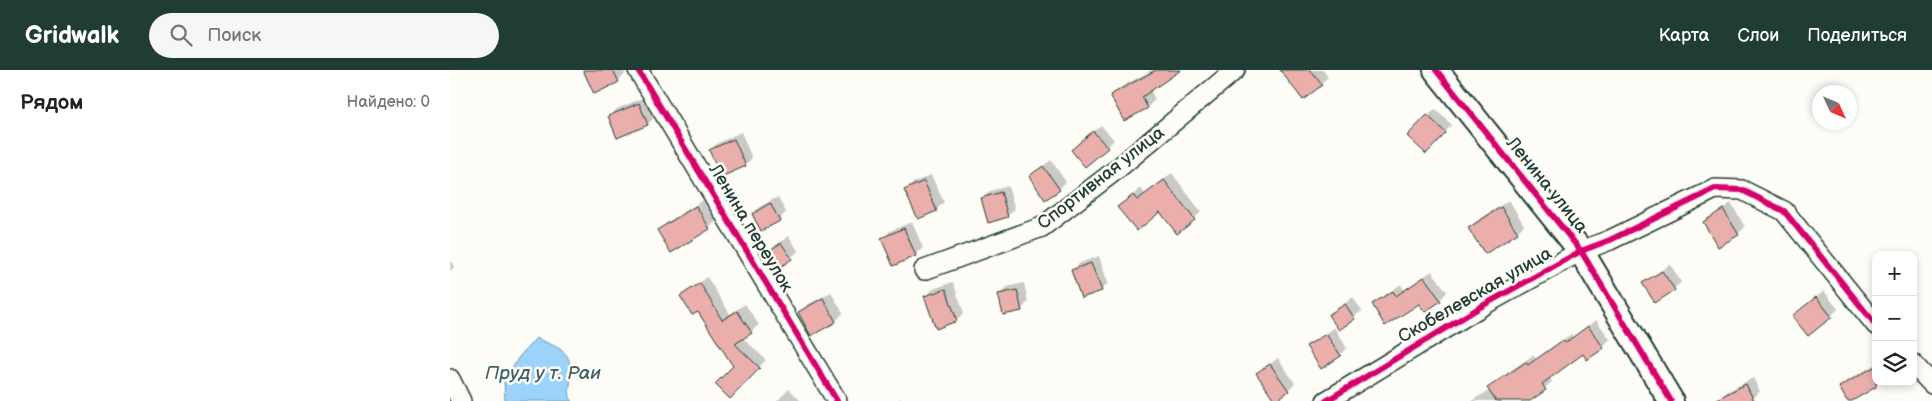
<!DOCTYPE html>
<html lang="ru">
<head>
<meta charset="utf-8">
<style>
	:root { --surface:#fff; --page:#f6f6f6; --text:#222; --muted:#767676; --line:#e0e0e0; --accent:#1f3d34 }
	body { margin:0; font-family:"Balsamiq Sans",sans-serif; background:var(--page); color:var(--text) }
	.controls { position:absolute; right:15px; bottom:15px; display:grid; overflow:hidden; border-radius:10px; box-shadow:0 2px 8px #0003 }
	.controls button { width:45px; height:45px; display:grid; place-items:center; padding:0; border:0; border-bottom:1px solid var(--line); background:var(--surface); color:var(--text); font:25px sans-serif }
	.compass { position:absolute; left:1362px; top:15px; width:45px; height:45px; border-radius:50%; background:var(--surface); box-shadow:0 2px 8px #0003; rotate:134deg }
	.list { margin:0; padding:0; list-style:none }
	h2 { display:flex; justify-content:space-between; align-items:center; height:65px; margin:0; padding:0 20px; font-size:21px }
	h2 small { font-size:16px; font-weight:400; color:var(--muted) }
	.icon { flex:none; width:28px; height:28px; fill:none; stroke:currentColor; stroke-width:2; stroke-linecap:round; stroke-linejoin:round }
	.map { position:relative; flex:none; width:1482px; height:331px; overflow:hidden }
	header { display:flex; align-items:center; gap:30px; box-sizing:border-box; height:70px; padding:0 25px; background:var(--accent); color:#fff }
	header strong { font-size:24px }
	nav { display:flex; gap:28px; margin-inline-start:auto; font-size:18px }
	.search { width:350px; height:45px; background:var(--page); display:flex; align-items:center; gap:12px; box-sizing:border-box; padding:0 18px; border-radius:28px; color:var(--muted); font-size:19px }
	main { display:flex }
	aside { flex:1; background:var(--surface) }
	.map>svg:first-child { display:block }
	.water { fill:#9cd3fb; stroke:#6a97ab }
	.shadow { fill:#0003 }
	.building { fill:#ebafab; stroke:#1f3d34 }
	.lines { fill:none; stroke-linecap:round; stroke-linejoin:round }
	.minor-casing { stroke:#1f3d34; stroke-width:22 }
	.tertiary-casing { stroke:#1f3d34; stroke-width:28 }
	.minor { stroke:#fdfcf7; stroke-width:19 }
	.tertiary { stroke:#fdfcf7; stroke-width:24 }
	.cycleway-casing { stroke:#fdfcf7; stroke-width:9 }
	.cycleway { stroke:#d6006c; stroke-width:6 }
	.labels { text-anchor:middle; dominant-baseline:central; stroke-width:5; stroke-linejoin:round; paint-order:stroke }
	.street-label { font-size:18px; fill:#1f3d34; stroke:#fdfcf7 }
	.water-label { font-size:19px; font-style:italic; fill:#3e6266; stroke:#fdfcf7 }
</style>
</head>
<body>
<header>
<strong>Gridwalk</strong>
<div class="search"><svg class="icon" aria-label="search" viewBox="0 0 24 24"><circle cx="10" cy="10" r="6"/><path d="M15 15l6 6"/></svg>Поиск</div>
<nav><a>Карта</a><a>Слои</a><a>Поделиться</a></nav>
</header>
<main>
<aside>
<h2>Рядом<small>Найдено: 0</small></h2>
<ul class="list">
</ul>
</aside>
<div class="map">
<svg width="1482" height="331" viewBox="0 0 1482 331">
	<rect width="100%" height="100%" fill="#fdfcf7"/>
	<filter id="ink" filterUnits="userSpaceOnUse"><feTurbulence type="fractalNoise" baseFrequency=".02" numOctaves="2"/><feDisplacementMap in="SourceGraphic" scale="10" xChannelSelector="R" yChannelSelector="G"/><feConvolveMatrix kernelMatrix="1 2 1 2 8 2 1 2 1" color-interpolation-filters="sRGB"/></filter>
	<g filter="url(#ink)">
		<!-- water -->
		<path class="water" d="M86 268C116 281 123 281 120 316 119 322 119 326 122 331H55L54 311 69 287Z"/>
		<!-- shadow -->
		<g class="shadow">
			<polygon points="138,0 174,0 175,4 168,11"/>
			<polygon points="702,0 728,0 700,20 705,29 698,37 675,49 662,25 669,18"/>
			<polygon points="832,0 873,0 878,7 871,14"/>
			<polygon points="197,26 205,46 198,54 168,66 159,46 167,39"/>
			<polygon points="985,39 1002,55 976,82 959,66"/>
			<polygon points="651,55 664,70 657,77 630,73"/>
			<polygon points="291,62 302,88 295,95 260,80 268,73"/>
			<polygon points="601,90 616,112 609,119 580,106"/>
			<polygon points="722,103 751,142 744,149 710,140 669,137 691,118 695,124"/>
			<polygon points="481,105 494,132 486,140 456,120 463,113"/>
			<polygon points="558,116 565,139 557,146 532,129 540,121"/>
			<polygon points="328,127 336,142 329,150 303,144 311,136"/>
			<polygon points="253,130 266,151 259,158 209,161 216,153"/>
			<polygon points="1059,130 1074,155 1067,162 1019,158 1027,151"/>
			<polygon points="1281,133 1295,157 1288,164 1254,152"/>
			<polygon points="462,152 473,178 465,185 433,169 440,161"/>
			<polygon points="339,166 348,181 341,188 316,183"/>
			<polygon points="649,186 658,213 651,220 623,200 630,193"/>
			<polygon points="0,189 4,197 0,201"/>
			<polygon points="1220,194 1231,212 1224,219 1194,213"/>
			<polygon points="982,201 997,222 990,230 923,234 951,214 954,220"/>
			<polygon points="257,207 280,244 295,234 309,255 293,268 316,290 280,327 285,296 248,240 232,226"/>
			<polygon points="503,212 514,243 506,250 476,227 483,219"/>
			<polygon points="574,213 578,232 571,240 550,224 557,217"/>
			<polygon points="1374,221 1388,239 1381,246 1344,246"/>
			<polygon points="381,222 393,243 386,251 362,264 349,243 357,235"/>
			<polygon points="903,227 912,241 889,258 880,245"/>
			<polygon points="1146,250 1160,269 1153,277 1133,283 1099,307 1102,312 1078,331 1021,331 1040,320 1046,311 1083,285 1086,289 1121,264 1123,267"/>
			<polygon points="884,257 897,278 890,285 858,276"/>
			<polygon points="828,288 845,313 838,320 808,304"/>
			<polygon points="1426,294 1426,312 1432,312 1399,331 1391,317 1398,310"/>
			<polygon points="1303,308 1310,321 1304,327 1306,331 1272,331 1271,328 1278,321"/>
			<polygon points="339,319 351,331 327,331"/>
			<polygon points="452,328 453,331 445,331"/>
		</g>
		<!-- building -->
		<g class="building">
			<polygon points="133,0 163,0 169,12 144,24"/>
			<polygon points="706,0 731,0 692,27 698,38 674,51 660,25"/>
			<polygon points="830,0 860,0 872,15 853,30"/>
			<polygon points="189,33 198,55 167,68 158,46"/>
			<polygon points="977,45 996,63 976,84 957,66"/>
			<polygon points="643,61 658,78 635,97 621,80"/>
			<polygon points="284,69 296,96 271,107 259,80"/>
			<polygon points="593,96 610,120 595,130 579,106"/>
			<polygon points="714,110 745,150 727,164 710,142 687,161 667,137 683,125 687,130"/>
			<polygon points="474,111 487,141 468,149 454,120"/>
			<polygon points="551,122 558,147 538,153 531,128"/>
			<polygon points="320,133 330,151 311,161 302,144"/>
			<polygon points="246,136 260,159 221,183 207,160"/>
			<polygon points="1051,137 1068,163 1035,184 1018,158"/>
			<polygon points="1273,139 1289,165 1268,177 1253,152"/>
			<polygon points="454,158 466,186 443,196 431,168"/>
			<polygon points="331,173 342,189 326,200 315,183"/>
			<polygon points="641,193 652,221 631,228 621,200"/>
			<polygon points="1212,201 1225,220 1205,233 1192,213"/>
			<polygon points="974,207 991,231 975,242 969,234 935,256 922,234 943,221 946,226"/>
			<polygon points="250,213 272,250 287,241 302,263 285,274 310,298 280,329 265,314 283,296 248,242 242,245 230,226"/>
			<polygon points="496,219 507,251 486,259 474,226"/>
			<polygon points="567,220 572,241 553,245 548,224"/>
			<polygon points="1366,227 1382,247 1358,266 1342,246"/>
			<polygon points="373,228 386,252 361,266 348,242"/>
			<polygon points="895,234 905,249 889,260 878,245"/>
			<polygon points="1138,256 1154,278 1137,290 1133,284 1092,314 1096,320 1080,331 1046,331 1037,318 1076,292 1078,295 1113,270 1115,273"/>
			<polygon points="876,264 891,286 871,299 856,276"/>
			<polygon points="820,294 839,321 825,331 806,303"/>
			<polygon points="1426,296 1426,317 1402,331 1397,331 1389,317"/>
			<polygon points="1296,314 1304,331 1263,331"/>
		</g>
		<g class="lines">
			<!-- minor casing -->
			<g class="minor-casing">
				<g id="minor">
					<polyline points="188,0 387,331"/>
					<polyline points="474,200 592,157 666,100 785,0"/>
					<polyline points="1463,294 1482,314"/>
					<polyline points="0,309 11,331"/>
					<polyline points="876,331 1032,236 1131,181 1160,170 1265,119 1292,120 1334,141 1426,255"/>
				</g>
			</g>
			<!-- tertiary casing -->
			<g class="tertiary-casing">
				<polyline id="tertiary" points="986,0 1131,181 1221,331"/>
			</g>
			<!-- minor -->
			<use href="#minor" class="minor"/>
			<!-- tertiary -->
			<use href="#tertiary" class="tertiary"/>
			<!-- cycleway casing -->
			<g class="cycleway-casing">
				<g id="cycleway">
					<polyline points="188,0 387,331"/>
					<polyline points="986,0 1131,181 1221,331"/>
					<polyline points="876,331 1032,236 1131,181 1160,170 1265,119 1292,120 1334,141 1426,255"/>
				</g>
			</g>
			<!-- cycleway -->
			<use href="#cycleway" class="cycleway"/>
		</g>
	</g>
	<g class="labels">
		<!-- street labels -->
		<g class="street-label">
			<text transform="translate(651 108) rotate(-38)">Спортивная улица</text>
			<text transform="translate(1097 115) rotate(51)">Ленина улица</text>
			<text transform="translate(301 158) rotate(59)">Ленина переулок</text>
			<text transform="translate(1025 225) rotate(-30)">Скобелевская улица</text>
		</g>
		<!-- water labels -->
		<g class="water-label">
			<text x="93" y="303">Пруд у т. Раи</text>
		</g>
	</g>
</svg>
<div class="controls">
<button>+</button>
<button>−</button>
<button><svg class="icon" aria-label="layers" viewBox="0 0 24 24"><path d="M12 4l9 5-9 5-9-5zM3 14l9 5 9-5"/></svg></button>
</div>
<svg class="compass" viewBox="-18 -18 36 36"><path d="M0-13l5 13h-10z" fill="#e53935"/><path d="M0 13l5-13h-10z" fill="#767676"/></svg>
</div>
</main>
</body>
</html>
